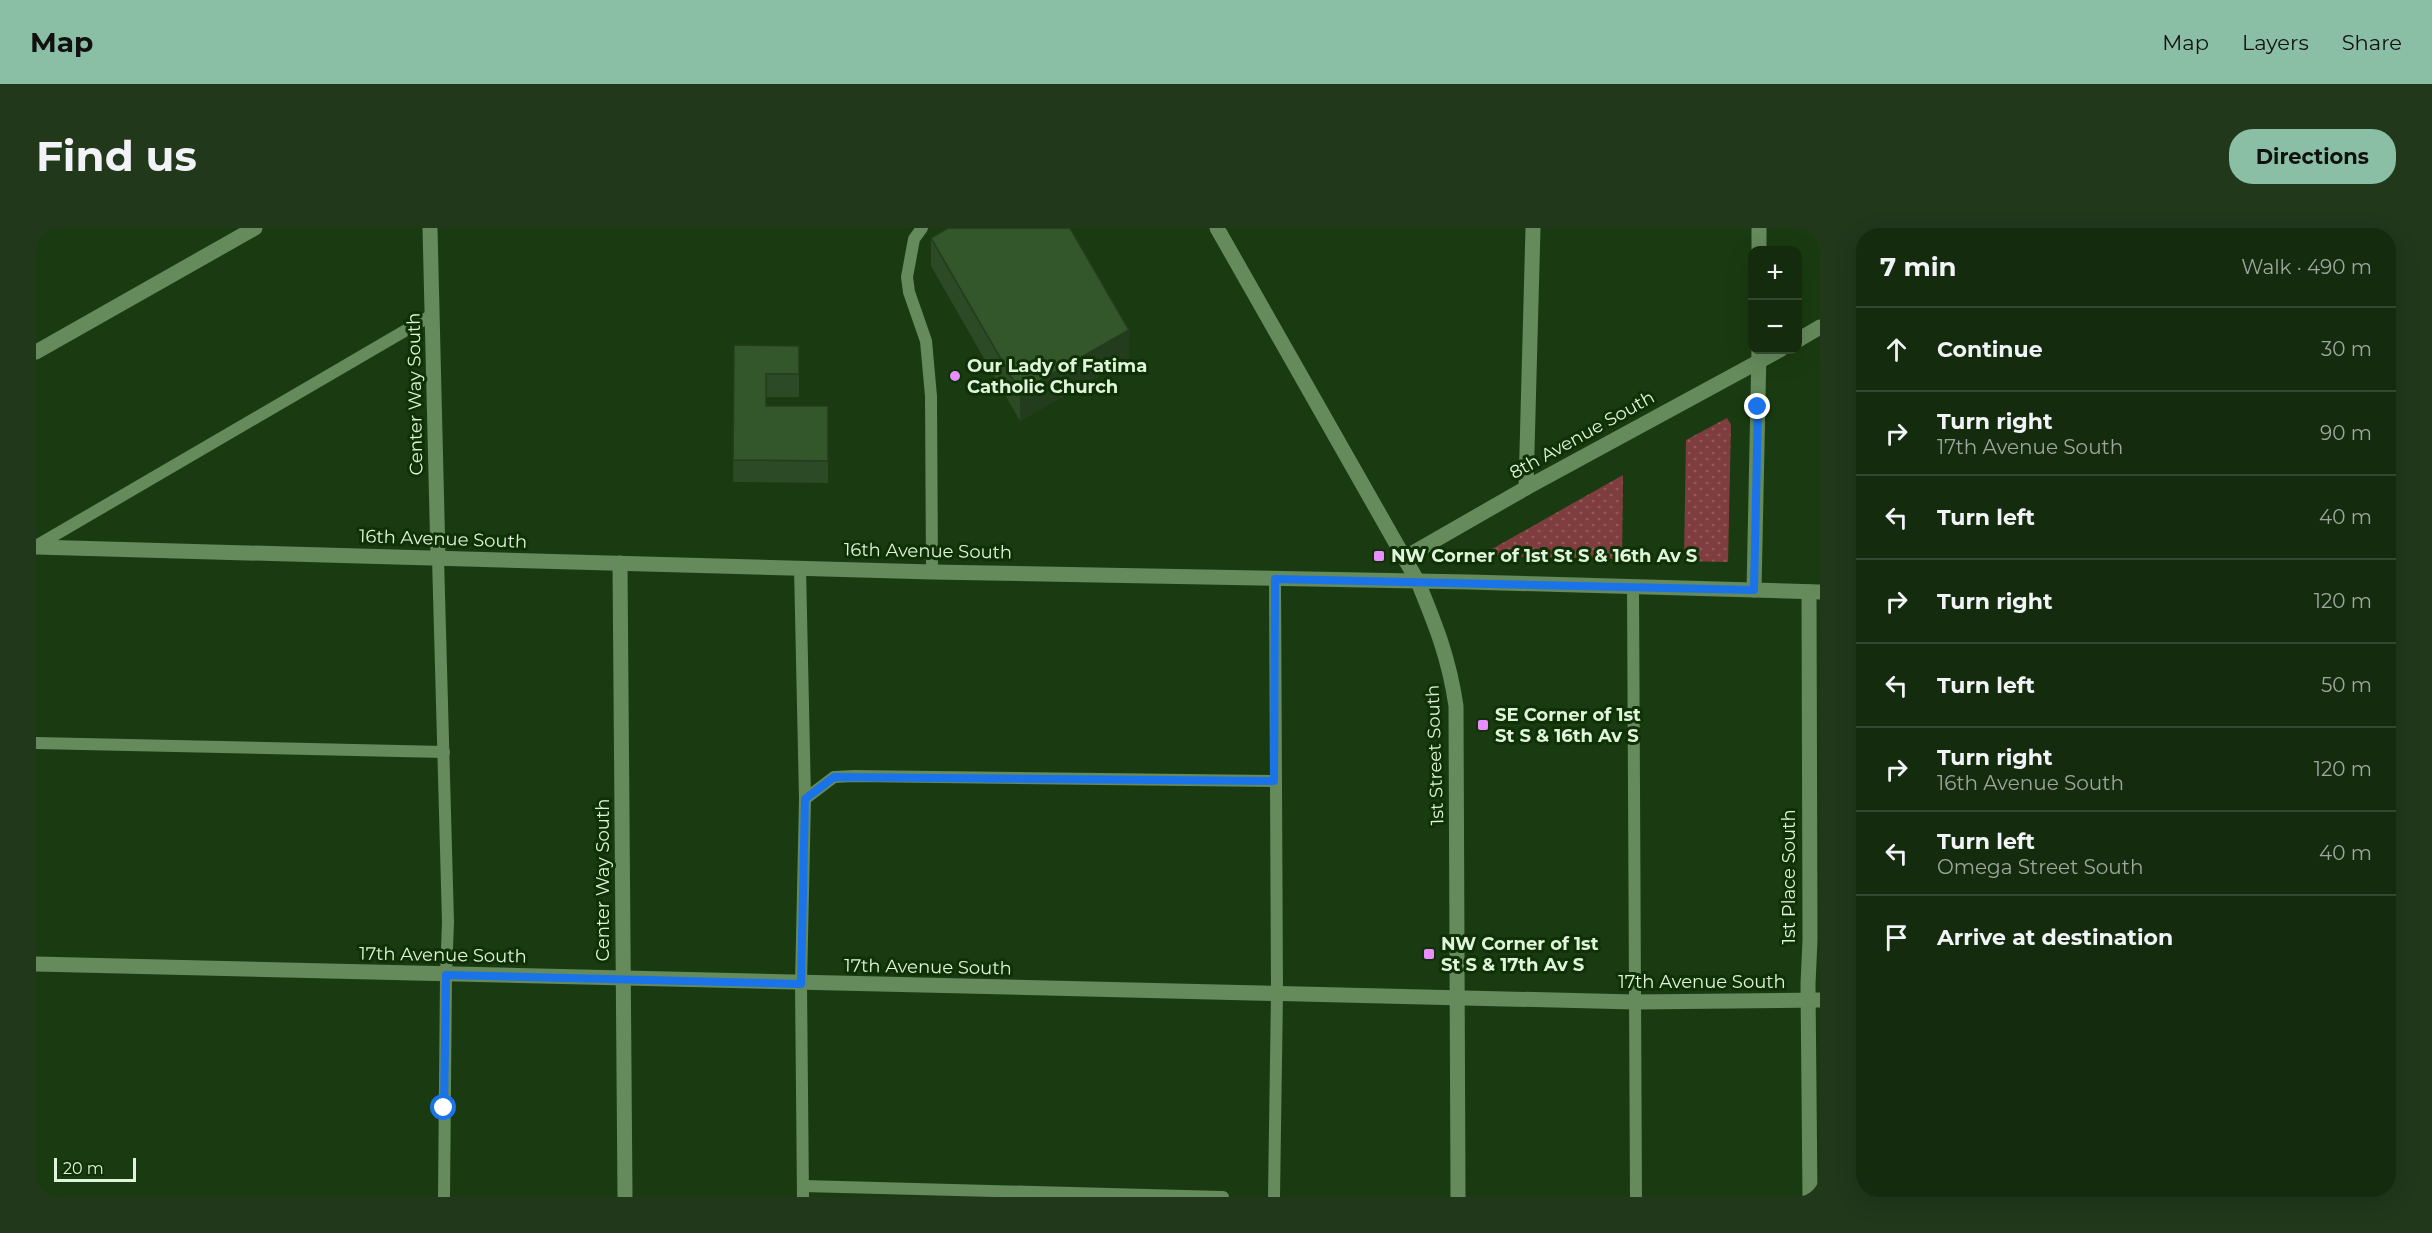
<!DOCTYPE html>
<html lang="en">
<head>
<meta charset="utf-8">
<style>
	:root { --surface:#142c0d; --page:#21381b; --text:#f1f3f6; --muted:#9da79d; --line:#33482e; --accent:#8abfa5 }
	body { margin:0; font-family:Montserrat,sans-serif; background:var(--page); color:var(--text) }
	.controls { position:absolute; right:18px; top:18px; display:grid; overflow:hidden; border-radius:12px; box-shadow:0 6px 24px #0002 }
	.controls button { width:54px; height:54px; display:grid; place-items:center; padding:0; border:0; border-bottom:2px solid var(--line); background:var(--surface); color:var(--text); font:30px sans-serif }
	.scale { position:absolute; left:18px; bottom:15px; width:82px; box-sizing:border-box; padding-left:6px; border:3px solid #e0f4db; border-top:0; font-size:16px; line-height:21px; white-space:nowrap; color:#e0f4db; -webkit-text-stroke:4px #0f3106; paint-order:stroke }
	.stop { position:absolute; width:18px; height:18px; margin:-14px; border:4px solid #1a73e8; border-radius:50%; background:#fff }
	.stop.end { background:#1a73e8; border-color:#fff; box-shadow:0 2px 6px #0008 }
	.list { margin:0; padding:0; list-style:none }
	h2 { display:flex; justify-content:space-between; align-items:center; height:78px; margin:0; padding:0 24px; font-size:26px }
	h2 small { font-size:20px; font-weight:400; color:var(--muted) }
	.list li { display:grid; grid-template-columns:39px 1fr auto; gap:18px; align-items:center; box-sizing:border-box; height:84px; padding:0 24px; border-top:2px solid var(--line) }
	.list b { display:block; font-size:22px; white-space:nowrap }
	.list p { margin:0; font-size:20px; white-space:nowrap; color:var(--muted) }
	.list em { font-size:20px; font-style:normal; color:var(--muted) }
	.icon { flex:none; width:33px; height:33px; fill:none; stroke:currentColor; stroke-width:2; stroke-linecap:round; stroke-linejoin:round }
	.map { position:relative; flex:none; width:1784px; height:969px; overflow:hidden; border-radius:24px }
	header { display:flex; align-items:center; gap:36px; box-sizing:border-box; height:84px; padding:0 30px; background:var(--accent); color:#111 }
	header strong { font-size:28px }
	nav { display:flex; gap:33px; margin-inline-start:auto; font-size:21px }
	.intro { display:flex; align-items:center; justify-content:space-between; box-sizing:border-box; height:144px; padding:0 36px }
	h1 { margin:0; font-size:42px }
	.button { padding:15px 27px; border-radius:24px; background:var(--accent); color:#111; font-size:21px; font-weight:700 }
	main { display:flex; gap:36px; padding:0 36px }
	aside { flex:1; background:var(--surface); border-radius:24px; box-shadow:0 6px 24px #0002 }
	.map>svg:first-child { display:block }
	.green { fill:url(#green-dots) }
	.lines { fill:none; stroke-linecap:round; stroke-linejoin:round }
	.service { stroke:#658a5c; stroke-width:12 }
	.minor { stroke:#658a5c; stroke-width:15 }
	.wall { fill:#2c4a25 }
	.shaded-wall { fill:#243c1e }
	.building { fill:#33562b; stroke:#243c1e; stroke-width:1.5 }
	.route { stroke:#1a73e8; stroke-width:8 }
	.poi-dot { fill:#e88eff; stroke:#0f3106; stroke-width:2 }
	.labels { text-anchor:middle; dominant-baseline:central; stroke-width:6; stroke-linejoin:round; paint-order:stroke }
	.poi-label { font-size:18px; font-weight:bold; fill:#e0f4db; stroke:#0f3106; text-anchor:start }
	.street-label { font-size:18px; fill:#e0f4db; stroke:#0f3106 }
</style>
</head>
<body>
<header>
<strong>Map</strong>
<nav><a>Map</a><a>Layers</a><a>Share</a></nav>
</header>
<div class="intro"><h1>Find us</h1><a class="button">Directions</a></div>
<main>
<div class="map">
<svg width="1784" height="969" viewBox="0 0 1784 969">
	<defs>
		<pattern id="green-dots" width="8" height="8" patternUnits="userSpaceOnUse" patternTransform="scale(1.5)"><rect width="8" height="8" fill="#803d3f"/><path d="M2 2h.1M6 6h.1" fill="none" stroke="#925a5a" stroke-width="1.8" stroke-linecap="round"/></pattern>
	</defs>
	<rect width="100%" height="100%" fill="#1a3b11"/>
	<!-- green -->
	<g class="green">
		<polygon points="1691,190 1695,197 1692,334 1648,333 1650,212"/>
		<polygon points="1587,247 1586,331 1456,328 1456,321"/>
	</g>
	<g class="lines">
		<!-- service -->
		<g class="service">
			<polyline points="886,0 878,11 871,49 873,64 890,113 895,168 896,344"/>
			<polyline points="0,318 396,87"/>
			<polyline points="402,330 412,694 410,747 408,969"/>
			<polyline points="764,339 769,571 765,756 767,969"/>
			<polyline points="1597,358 1600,969"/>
			<polyline points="0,515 408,524"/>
			<polyline points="769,571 798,549 818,548 1238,553"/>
			<polyline points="767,958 1187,969"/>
			<polyline points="1238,969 1241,765 1239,350"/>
		</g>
		<!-- minor -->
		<g class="minor">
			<polyline points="394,0 402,330"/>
			<path d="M1181 0 1382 354C1400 398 1413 430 1420 478L1422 969"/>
			<polyline points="1723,22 1723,0"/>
			<polyline points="1762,112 1784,99"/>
			<polyline points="0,124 219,0"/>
			<polyline points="1490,260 1497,0"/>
			<polyline points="0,319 896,344 1433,354 1784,364"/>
			<polyline points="1368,330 1490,260 1744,122"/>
			<polyline points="584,335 589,969"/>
			<polyline points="1718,362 1723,122"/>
			<polyline points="1773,364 1774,712 1772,756 1774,969"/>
			<polyline points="0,736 1599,774 1784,772"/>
		</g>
	</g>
	<!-- wall -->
	<g class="wall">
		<polygon points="895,10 1093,131 984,193 895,38"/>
		<polygon points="698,117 763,118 763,169 730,169 730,178 792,178 792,255 697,254"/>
	</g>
	<!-- shaded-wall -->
	<polygon class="shaded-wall" points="1093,102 1093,131 984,193 984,164"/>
	<!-- building -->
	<g class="building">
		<polygon points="912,0 1034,0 1093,102 984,164 895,10"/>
		<polygon points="698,117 763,118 763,146 730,146 730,178 792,178 792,233 697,232"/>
	</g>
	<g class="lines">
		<!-- route -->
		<polyline class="route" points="408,880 410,747 765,756 769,571 798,549 1238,553 1239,351 1718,362 1722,179"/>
	</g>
	<!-- markers -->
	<g class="poi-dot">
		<circle cx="919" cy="148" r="6"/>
		<rect x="1337" y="322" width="12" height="12" rx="3"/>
		<rect x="1441" y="491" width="12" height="12" rx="3"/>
		<rect x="1387" y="720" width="12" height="12" rx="3"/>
	</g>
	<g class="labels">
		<!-- poi labels -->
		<g class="poi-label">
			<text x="931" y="138">Our Lady of Fatima<tspan x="931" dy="21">Catholic Church</tspan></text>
			<text x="1355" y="328">NW Corner of 1st St S &amp; 16th Av S</text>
			<text x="1459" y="487">SE Corner of 1st<tspan x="1459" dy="21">St S &amp; 16th Av S</tspan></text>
			<text x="1405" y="716">NW Corner of 1st<tspan x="1405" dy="21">St S &amp; 17th Av S</tspan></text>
		</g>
		<!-- street labels -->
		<g class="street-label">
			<text transform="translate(379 166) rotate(-91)">Center Way South</text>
			<text transform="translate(1546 207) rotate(-29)">8th Avenue South</text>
			<text transform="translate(407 311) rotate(2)">16th Avenue South</text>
			<text transform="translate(892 323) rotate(1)">16th Avenue South</text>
			<text transform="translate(1399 527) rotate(-92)">1st Street South</text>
			<text transform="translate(1753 649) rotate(-90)">1st Place South</text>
			<text transform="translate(567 652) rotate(-90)">Center Way South</text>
			<text transform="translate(407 727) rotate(1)">17th Avenue South</text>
			<text transform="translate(892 739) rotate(1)">17th Avenue South</text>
			<text x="1666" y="754">17th Avenue South</text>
		</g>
	</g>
</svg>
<div class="controls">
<button>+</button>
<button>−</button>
</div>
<div class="scale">20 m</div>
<div class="stop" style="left:408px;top:880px"></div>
<div class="stop end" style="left:1722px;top:179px"></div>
</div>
<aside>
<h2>7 min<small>Walk · 490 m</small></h2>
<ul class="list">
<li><svg class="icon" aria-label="ahead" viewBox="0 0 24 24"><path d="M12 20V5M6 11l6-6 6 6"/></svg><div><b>Continue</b></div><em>30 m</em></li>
<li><svg class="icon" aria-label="right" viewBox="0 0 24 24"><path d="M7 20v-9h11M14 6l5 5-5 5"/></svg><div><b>Turn right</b><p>17th Avenue South</p></div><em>90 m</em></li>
<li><svg class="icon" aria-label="left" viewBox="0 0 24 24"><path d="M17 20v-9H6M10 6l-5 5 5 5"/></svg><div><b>Turn left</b></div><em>40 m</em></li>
<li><svg class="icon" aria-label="right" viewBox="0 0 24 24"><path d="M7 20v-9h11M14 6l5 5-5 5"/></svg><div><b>Turn right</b></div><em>120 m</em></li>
<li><svg class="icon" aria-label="left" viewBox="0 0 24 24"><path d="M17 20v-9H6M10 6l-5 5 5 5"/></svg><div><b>Turn left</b></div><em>50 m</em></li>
<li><svg class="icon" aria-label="right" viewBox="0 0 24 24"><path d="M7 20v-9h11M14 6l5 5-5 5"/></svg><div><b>Turn right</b><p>16th Avenue South</p></div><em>120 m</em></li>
<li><svg class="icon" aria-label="left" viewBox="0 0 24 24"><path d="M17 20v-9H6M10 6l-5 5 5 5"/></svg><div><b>Turn left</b><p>Omega Street South</p></div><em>40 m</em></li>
<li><svg class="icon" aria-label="arrive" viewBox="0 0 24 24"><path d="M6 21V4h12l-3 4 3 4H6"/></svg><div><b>Arrive at destination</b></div></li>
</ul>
</aside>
</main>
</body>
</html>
